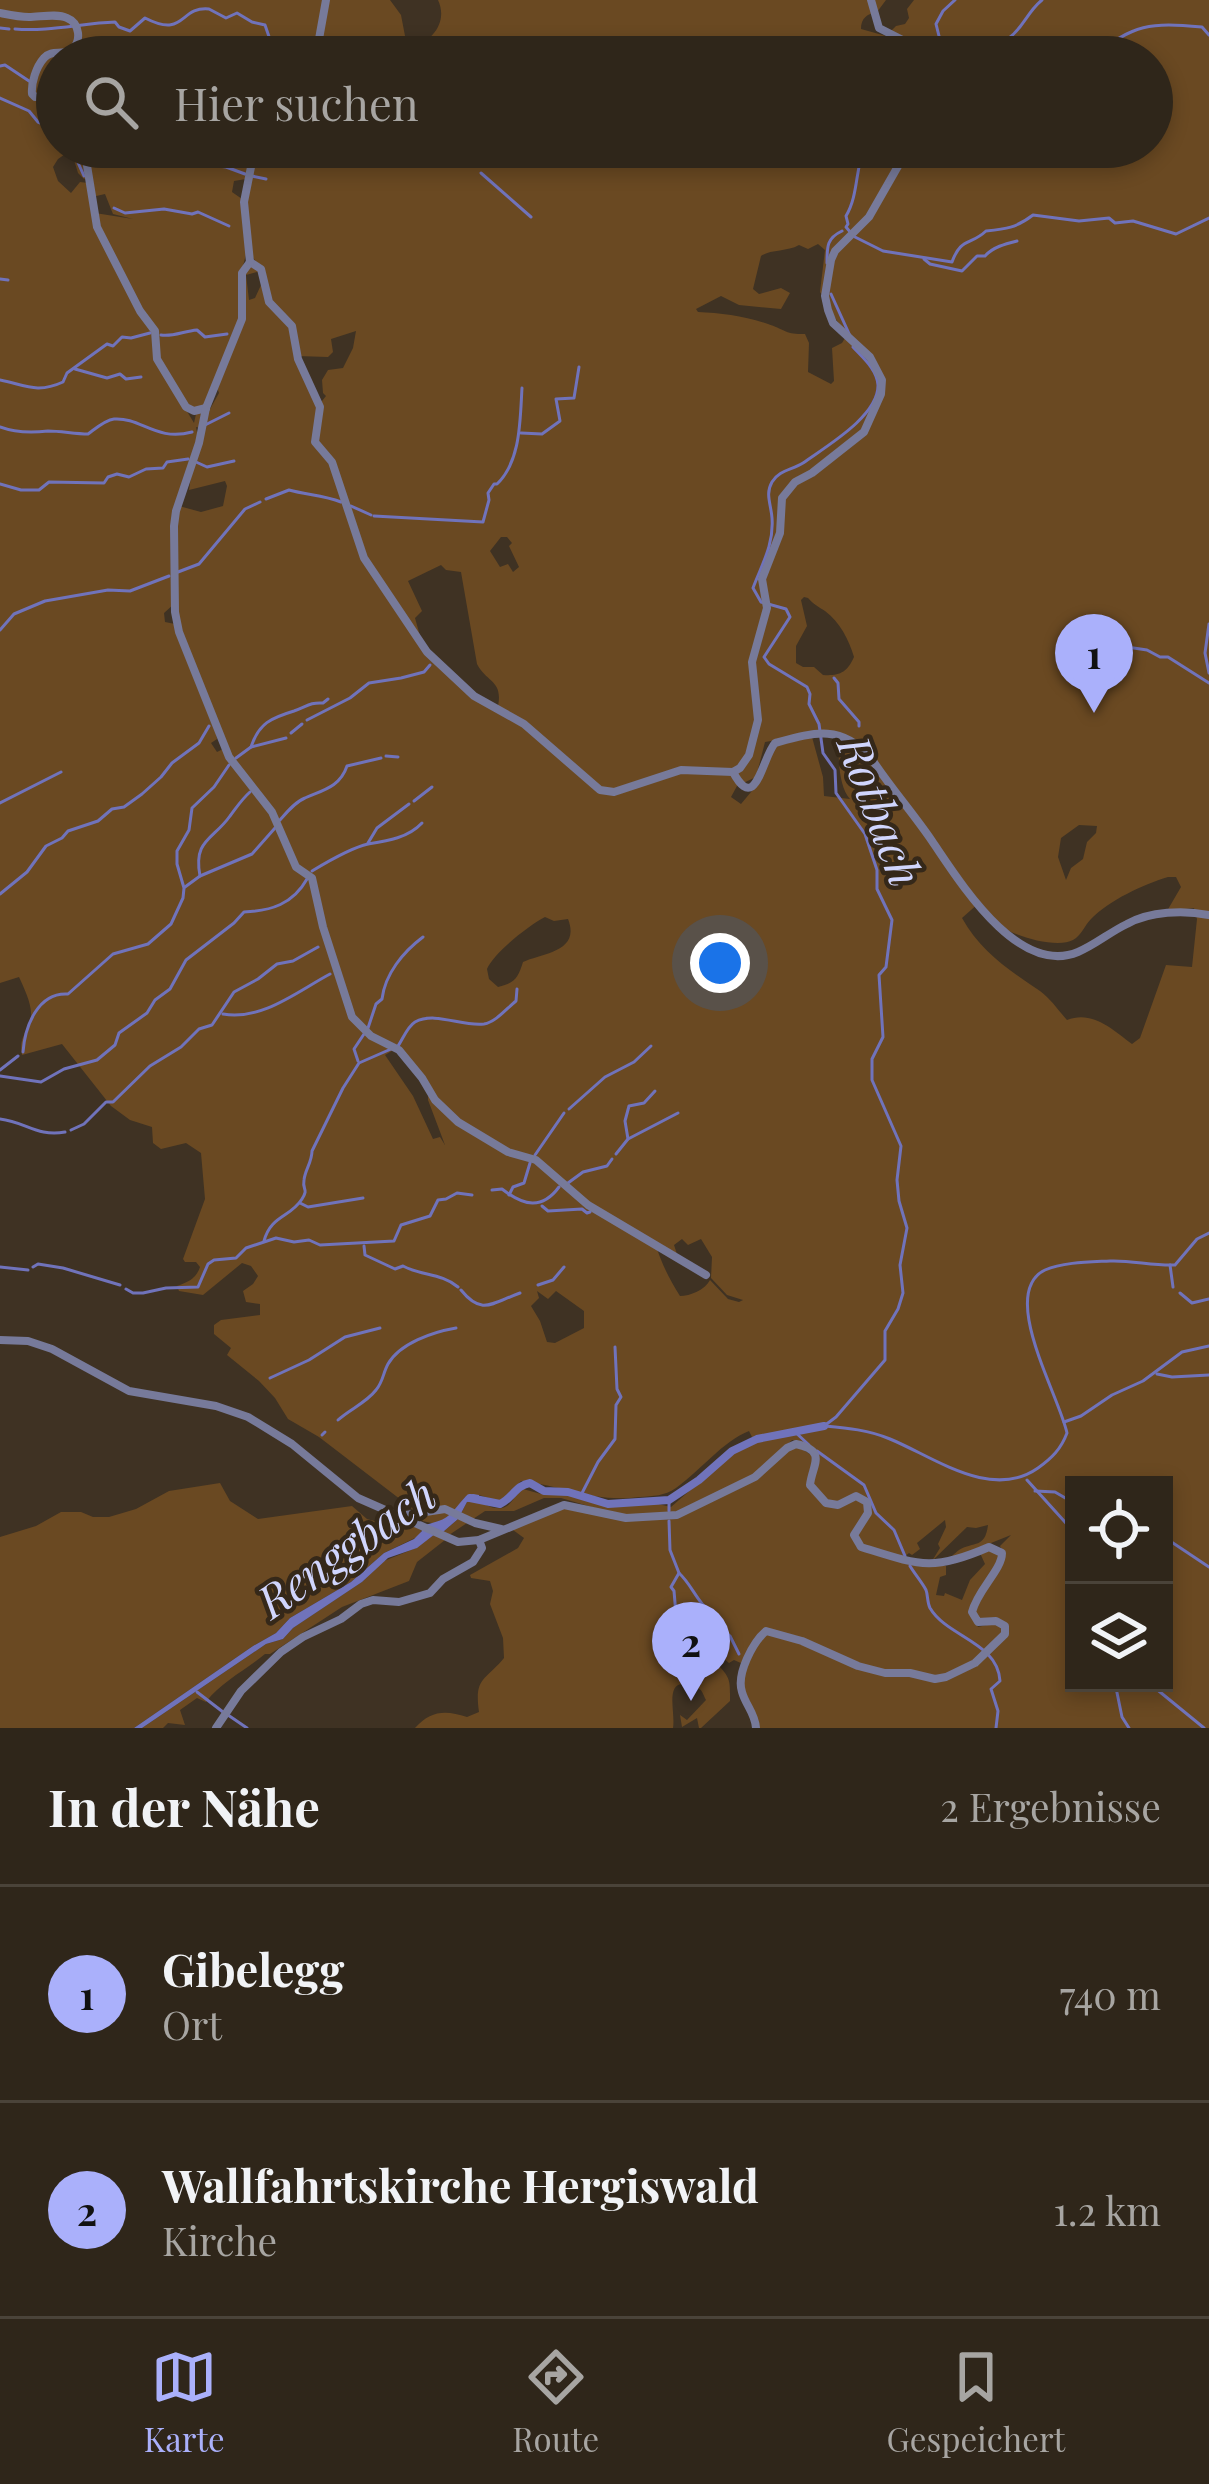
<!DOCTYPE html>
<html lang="de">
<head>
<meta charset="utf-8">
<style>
	:root { --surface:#2f261a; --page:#3b3227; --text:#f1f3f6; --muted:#a7a5a2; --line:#4a4339; --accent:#aab0fb }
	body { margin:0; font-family:"Playfair Display",serif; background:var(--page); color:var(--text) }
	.controls { position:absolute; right:36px; bottom:36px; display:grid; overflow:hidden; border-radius:0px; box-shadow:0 6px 18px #0003 }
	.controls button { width:108px; height:108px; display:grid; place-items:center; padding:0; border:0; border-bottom:3px solid var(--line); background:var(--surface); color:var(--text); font:60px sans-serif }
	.you { position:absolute; left:720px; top:963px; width:42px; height:42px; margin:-30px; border:9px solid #fff; border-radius:50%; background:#1a73e8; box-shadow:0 0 0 18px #1a73e833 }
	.badge { display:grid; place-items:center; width:78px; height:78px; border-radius:50%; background:var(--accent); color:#111; font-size:39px; font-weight:700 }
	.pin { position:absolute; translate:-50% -99px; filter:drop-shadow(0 3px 6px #0008) }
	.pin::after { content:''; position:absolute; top:63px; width:42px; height:36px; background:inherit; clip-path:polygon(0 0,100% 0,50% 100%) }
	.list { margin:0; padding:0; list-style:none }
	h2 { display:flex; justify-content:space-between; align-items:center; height:156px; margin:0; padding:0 48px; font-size:51px }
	h2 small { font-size:39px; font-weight:400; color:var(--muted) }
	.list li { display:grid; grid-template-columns:78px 1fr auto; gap:36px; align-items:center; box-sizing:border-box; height:216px; padding:0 48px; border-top:3px solid var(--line) }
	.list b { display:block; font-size:45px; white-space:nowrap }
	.list p { margin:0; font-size:39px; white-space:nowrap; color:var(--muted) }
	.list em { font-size:39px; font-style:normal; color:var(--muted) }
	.icon { flex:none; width:66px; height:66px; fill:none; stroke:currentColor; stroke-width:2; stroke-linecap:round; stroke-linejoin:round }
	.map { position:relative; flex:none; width:1209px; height:1728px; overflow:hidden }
	.search { position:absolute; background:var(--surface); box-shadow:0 6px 18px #0003; left:36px; right:36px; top:36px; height:132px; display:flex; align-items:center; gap:30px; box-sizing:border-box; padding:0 42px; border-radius:66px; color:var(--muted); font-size:45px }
	.sheet { height:588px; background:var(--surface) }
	nav { display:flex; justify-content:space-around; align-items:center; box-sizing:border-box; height:168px; border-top:3px solid var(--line); background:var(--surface); font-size:33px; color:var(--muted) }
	nav a { display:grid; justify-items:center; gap:6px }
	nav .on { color:var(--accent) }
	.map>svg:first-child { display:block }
	.green { fill:#6a4922; fill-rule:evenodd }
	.water { fill:#7073bb }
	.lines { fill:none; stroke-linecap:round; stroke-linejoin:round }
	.stream { stroke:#7073bb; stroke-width:3 }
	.river { stroke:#7073bb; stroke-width:8 }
	.minor { stroke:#777a9a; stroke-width:8 }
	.labels { text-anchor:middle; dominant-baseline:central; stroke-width:9; stroke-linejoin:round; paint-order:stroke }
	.water-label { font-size:45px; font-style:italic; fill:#d0d5fd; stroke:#352819 }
</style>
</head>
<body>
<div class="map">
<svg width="1209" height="1728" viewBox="0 0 1209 1728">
	<rect width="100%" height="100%" fill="#3f3223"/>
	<!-- green -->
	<g class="green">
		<path d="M0 0H390L401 15 406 41 412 49C433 40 448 22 438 0H886L877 12C867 14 861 18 861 29L886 36 896 26 905 24 909 18 907 9 914 0H1209V1728H757C756 1714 751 1710 746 1698 739 1680 748 1665 756 1647L753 1646 743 1664 734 1660 729 1663 723 1658 718 1665C731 1678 730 1682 730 1701L701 1728H699L697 1718 682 1727 680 1715 687 1720 706 1700C701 1690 703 1690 693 1686 662 1675 676 1711 673 1728H415C431 1710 446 1710 467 1717L479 1712C474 1677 485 1681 504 1658L503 1638 490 1604 493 1591 490 1581 471 1578 470 1575 518 1548 524 1538 513 1530 514 1528 558 1510 576 1507 627 1521 673 1518 755 1479 786 1451 799 1447 814 1457 815 1466 808 1483C822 1510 832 1511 855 1498L865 1502V1517L852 1535 856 1546 909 1564 946 1566V1575L940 1577 936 1595 944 1596 945 1593 962 1600 970 1580 985 1564 980 1553 991 1549 1000 1553 1001 1563 982 1585 970 1610 978 1627 996 1623 998 1620H979L974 1610C978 1600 982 1590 989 1582 999 1568 1009 1564 1000 1546L1011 1535 946 1561C948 1560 956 1552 959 1550 974 1541 985 1549 988 1525L976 1528 967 1527 932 1561 940 1548 938 1544 946 1527 945 1520 917 1543 920 1549 912 1555 909 1553 904 1557 862 1546 856 1541 855 1534 871 1512 868 1501 856 1494 835 1504 821 1495 812 1483C818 1459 827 1445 792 1440L755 1475 676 1513 619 1515 561 1498H544L514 1511H485L449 1535 443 1532 458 1519 467 1502 474 1500C486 1504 501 1516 512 1501 522 1488 509 1498 523 1489L541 1494 570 1495 607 1507 658 1504 671 1507 736 1450 755 1443 749 1431C722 1442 701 1470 676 1488 664 1496 654 1496 640 1497 594 1503 565 1486 521 1481L502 1502 479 1495 466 1496C446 1521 443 1531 410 1516L415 1512 409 1506 319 1437 288 1419 275 1398 259 1381 227 1355 231 1348 214 1334V1325L221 1320 260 1315V1304L246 1302 243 1291 253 1284 258 1276 251 1266 242 1263 203 1295 179 1291 177 1286C188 1282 196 1279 200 1267L196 1262H185L183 1259 205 1199 201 1153 186 1143 161 1149 153 1143 152 1127 130 1120 111 1106 62 1044 22 1055C18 1038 28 1032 31 1016 32 1004 24 988 19 977L0 983ZM57 57H1152V147H257L246 195 249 253 263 270 268 297 277 310 269 303 264 285H261L255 298 249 300 246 275 261 271 255 264 248 265 243 272V320L217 387 219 393 205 418 199 444 196 427 200 428 205 411 196 414 194 423 157 361 153 329 138 311 108 251 140 312 156 328 158 359 184 404 194 410 205 408 242 313 241 273 247 251 242 199 232 192 234 181 246 179 255 147H57ZM71 150 78 173 84 179 89 178 92 197 105 194 113 214 133 219 95 213 101 238 94 226 88 183 80 182 71 193 58 181 53 167 58 159ZM818 244 825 250 820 292C830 307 834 321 848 333L842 343 832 348 834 381 831 384 808 372 809 343 805 334C786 335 784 329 768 324 745 316 721 313 698 312L696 309 721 296 739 305 781 309 790 293 781 288 759 294 753 289 761 256C771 249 787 252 799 245L808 249ZM356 331 353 348 343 368 328 370 322 380 323 393 326 396 318 406 297 356 328 357 333 352 331 339ZM193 463 189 490 225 481 227 486 223 506 201 512 179 506 175 526V578V513ZM501 537H507L512 543 509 546 519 567 513 572 508 564 500 567 490 551ZM363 557 422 643 415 618 422 611 408 581 441 565 446 570 461 572 477 664C487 683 503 680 498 706L501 710 477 700 430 657ZM175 579 177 623 225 748 217 752 211 743 217 739 215 726 180 636 175 624 165 622 164 613 174 604ZM804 597 808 598C813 604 819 607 825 611 840 622 849 640 854 657 847 673 839 676 823 675L814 667H803L796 663V646L807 626 801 600ZM831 731 850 738 839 736C838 754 838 786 850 799L824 796 823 777 812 737 771 747 766 758 761 780 741 804 731 797 737 786 756 777 765 742ZM1079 825 1097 826 1096 833 1087 842 1083 859 1071 868 1066 880 1058 857 1061 838ZM1168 877H1176L1181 887 1167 911 1194 908 1197 919 1192 967 1166 965 1140 1038 1132 1044C1112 1029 1092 1010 1067 1020 1058 1010 1050 998 1040 991 1009 970 981 952 962 918L980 902C986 909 992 919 999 925 1013 936 1057 949 1073 940 1082 935 1084 926 1091 919 1110 900 1142 885 1168 877ZM545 917 554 921 568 919C581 952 542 953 523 962 518 978 515 983 498 987L489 979 487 969C494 953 529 925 545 917ZM395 1049C412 1059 423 1077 433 1094L428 1092V1100L445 1145 440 1137 433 1139 413 1096 385 1055ZM682 1239 688 1245 701 1239 712 1257 711 1278 727 1295 743 1300 739 1302 728 1299 710 1280C705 1290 690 1296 680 1296 669 1279 661 1262 655 1243L677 1254 674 1245ZM537 1291 548 1299 556 1291 584 1311V1328L555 1343 547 1342 540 1321 531 1306 539 1298ZM1074 1485H1164V1683H1074Z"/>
		<polygon points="220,1483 230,1501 258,1519 352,1506 367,1519 378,1522 387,1515 422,1530 419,1536 384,1553 351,1582 290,1618 276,1633 253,1646 134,1728 0,1728 0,1537 36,1526 61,1512 81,1512 93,1517 109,1517 136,1509 169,1491"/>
		<path d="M435 1534 445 1540 417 1562 409 1581 342 1607 270 1654H265C246 1670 221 1682 206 1702L197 1698 180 1710 185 1725 168 1723 163 1728H142L266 1644 283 1639 293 1628 362 1582 384 1561 416 1548Z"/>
	</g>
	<!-- water -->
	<path class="water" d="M473 1494 479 1495V1501L467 1502 458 1519 443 1532 435 1534 417 1548 388 1558 362 1582 293 1628 283 1639 266 1644 142 1728H134L253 1646 276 1633 290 1618 351 1582 384 1553 414 1539 422 1531 420 1526C450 1519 446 1519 466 1496Z"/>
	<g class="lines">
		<!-- stream -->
		<g class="stream">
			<polyline points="0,28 9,29"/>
			<path d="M15 29C48 32 83 23 115 22L119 27 130 31 145 18C186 39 179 6 209 9 211 10 224 17 226 18L237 13 252 22 265 25 276 57"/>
			<polyline points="78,47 89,57"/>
			<path d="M1005 47 1011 43 1009 38C1024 27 1027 12 1042 0"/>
			<polyline points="943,52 960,56 971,53 981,54 1005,47 1032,57"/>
			<polyline points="494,57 502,52"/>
			<polyline points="940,57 943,52 936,24 943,11 955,0"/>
			<path d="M1092 57C1134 24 1150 22 1202 27L1209 35"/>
			<polyline points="0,66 5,65 29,81"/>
			<polyline points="47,95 57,104"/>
			<polyline points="0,98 29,111 38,122 57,130"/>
			<polyline points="71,147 84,176"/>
			<polyline points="175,147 203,164 226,167 245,174"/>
			<polyline points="434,147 465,165"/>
			<polyline points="481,173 531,217"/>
			<polyline points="252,176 266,179"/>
			<polyline points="114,208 125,213 164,209 192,214 198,212 229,226"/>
			<path d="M851 233 846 227 848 224 846 216C859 194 855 167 865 147"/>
			<path d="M855 237 883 251 952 262C961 237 970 246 986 231 1006 229 1016 228 1033 215L1079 221 1109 218 1115 223 1133 221 1176 234 1209 218"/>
			<path d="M924 259 930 264 962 271 977 256H985C993 247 1005 244 1017 241"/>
			<path d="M827 263C827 246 827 238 842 231"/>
			<polyline points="0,279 8,280"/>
			<polyline points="831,294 851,338"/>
			<path d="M161 335C173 337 184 331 197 330L205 337 227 334"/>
			<polyline points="75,369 107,378 120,374 126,379 141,377"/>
			<path d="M0 380C25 385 37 394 63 382L67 373 107 344 113 346 122 337 131 338 150 333"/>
			<polyline points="205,425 229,413"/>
			<path d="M0 427C16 433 31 433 48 431 61 431 75 434 88 434 95 429 105 420 114 419 141 417 156 442 192 432"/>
			<polyline points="521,433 542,434 560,421 556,399 574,398 579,367"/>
			<polyline points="196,462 207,467 234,461"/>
			<polyline points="0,484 21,490 39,490 49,482 104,483 108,477 117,474 129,477 146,469 163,468 167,462 188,459"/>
			<path d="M266 499 289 490C307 495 324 495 341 502"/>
			<polyline points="351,506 371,515"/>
			<path d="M374 516 483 522 489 500 488 493 494 484H497C521 461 520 420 522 388"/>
			<polyline points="178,572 199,564 245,509 260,502"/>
			<polyline points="1209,624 1205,653 1209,673"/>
			<polyline points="0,630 14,614 45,601 108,590 130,591 169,576"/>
			<polyline points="1107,644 1147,650 1160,657 1168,657 1209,683"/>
			<polyline points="834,678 838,683 839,699 859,722 859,726"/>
			<polyline points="307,720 350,698 369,683 401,678 424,672 430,665"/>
			<polyline points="291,733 302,724"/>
			<path d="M251 747C259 723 271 718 294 711 306 707 310 702 323 703L328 699"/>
			<polyline points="386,756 398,757"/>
			<polyline points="236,758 251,747 286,738"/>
			<polyline points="414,801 432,787"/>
			<polyline points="0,803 61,772"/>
			<path d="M280 820C287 812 295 802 305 798 323 790 340 787 347 766L381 758"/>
			<polyline points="368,843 377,828 409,804"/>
			<path d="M312 871C327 862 350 848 368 844 387 841 408 838 422 823"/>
			<path d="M200 876C193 840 213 840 230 816 237 807 241 800 250 792"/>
			<polyline points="185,887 200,876 252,854 275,828"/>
			<polyline points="0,894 27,872 46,846 62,838 68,831 98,821 112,809 124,807 142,794 161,777 172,763 199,743 209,726"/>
			<path d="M223 1014C262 1021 298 991 330 974"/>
			<path d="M368 1028 376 1004 382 999C385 974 403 952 423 937"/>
			<path d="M398 1046C403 1039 407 1027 415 1022 436 1011 462 1027 484 1024 496 1022 507 1008 516 1001L517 989"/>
			<path d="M23 1052C25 1026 38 992 68 994L113 954 148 944 171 924 183 898 184 888 177 864V851L189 830 192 808 214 787 229 765"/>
			<polyline points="358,1061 354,1049 364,1034"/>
			<polyline points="0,1070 18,1056"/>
			<path d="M0 1076 41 1082 64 1069 97 1060 115 1045 119 1033 147 1013 155 1000 170 989 186 960 234 923 244 912C271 911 293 904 307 879"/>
			<polyline points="569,1109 605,1077 634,1062 651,1046"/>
			<path d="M0 1119C26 1122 37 1137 65 1132"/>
			<polyline points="71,1130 84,1124 106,1102 113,1102 150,1066 181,1047 199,1029 212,1025 234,992 258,979 277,964 293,961 318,947"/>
			<polyline points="628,1139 678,1113"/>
			<polyline points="616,1154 628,1139 625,1121 629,1106 644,1103 655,1091"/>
			<polyline points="535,1155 564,1113"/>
			<polyline points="568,1183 583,1172 607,1166 612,1159"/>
			<path d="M492 1190 502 1189C524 1206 542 1210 559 1187"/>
			<polyline points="509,1195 513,1187 524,1183 530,1163"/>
			<polyline points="300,1203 308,1207 363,1198"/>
			<polyline points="542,1206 548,1211 582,1209 587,1213 590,1212"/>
			<path d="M264 1241C271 1215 290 1218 302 1199 309 1188 302 1191 304 1180 305 1170 312 1162 312 1151L343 1088 359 1063 391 1049"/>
			<path d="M364 1246 365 1255 395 1269 403 1266C422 1276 441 1273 458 1287"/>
			<polyline points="1170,1265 1173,1287"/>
			<polyline points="0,1267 28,1270"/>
			<polyline points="33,1267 38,1264 63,1268 120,1285"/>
			<polyline points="538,1285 553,1280 564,1267"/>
			<polyline points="126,1289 133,1293 143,1293 166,1288 198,1287 208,1264 214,1260 236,1258 246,1248 276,1238 294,1242 309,1240 320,1245 394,1241 401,1225 430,1216 438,1200 446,1199 457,1193 472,1195"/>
			<path d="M461 1290C482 1316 492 1303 520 1293"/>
			<polyline points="1180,1293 1192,1303 1209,1299"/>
			<polyline points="1157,1374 1172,1377 1209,1375"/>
			<polyline points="270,1378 309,1360 345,1337 380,1328"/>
			<path d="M338 1420C350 1409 366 1403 376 1390 383 1382 383 1373 388 1364 400 1343 433 1332 456 1328"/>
			<polyline points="1064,1422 1081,1416 1112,1395 1143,1381 1182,1352 1209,1346"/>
			<path d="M824 1426 836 1417 885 1360V1331L898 1309 903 1293 900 1265 907 1228 899 1201 897 1180 901 1146 872 1080V1059L883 1037 879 975 886 967 892 920 877 889V870L865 834 836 793 835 770 823 753 819 724 809 704 810 694 807 687 769 664 764 657 790 617 786 609 761 602 753 588C762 564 774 545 772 518 771 504 765 494 772 482 779 470 792 470 803 463 825 447 879 416 878 385 877 369 862 357 853 347"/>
			<path d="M825 1426C847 1428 869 1430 890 1439 934 1457 991 1501 1038 1468 1052 1458 1061 1449 1067 1433 1059 1395 998 1293 1045 1270 1063 1262 1090 1262 1110 1261 1131 1260 1153 1266 1175 1265L1197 1239 1209 1233"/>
			<polyline points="794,1431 809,1445"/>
			<polyline points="322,1435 325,1432"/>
			<polyline points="817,1451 864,1485 876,1513 894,1530 905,1556"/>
			<polyline points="1027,1480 1074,1532"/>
			<polyline points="1035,1491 1055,1492 1067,1499"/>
			<polyline points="580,1497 598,1462 615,1439 616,1405 621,1397 617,1389 615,1347"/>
			<polyline points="669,1500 669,1511"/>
			<polyline points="1070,1501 1074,1503"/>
			<polyline points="669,1521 670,1550 679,1573 671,1587 674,1591 678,1638 692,1667"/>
			<polyline points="1164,1537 1209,1567"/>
			<path d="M910 1566C914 1573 922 1582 926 1590 928 1595 927 1602 930 1608 947 1637 998 1642 1000 1681L991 1689 998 1711 996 1728"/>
			<path d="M679 1573C693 1586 698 1605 714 1614L717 1627 730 1636 739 1654"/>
			<polyline points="694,1671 700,1683"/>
			<polyline points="1115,1683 1122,1717 1129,1728"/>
			<polyline points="1149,1683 1204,1728"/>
			<polyline points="197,1692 223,1712"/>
			<polyline points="228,1715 247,1728"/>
		</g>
		<!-- river -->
		<path class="river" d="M470 1498 500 1504C512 1499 516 1485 530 1483L544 1491 568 1492 608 1504 669 1500 699 1480 732 1451 757 1439 824 1426"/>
		<!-- minor -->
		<g class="minor">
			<polyline points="871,0 879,28 928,53 930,57"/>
			<path d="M0 13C10 15 19 17 29 17 40 17 57 13 67 18 80 23 82 42 71 50 61 56 52 49 44 58 36 67 31 83 32 94L35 97 43 96 57 81"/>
			<polyline points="322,57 319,39 326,0"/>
			<polyline points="84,147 97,227 140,311 155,331 157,359 186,407 194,411 206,408"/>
			<polyline points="250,262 261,269 269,302 292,326 298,359 320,407 315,442 332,462 364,558 427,652 474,696 524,724 600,790 614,792 681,770 733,772 740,768 749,755 758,720 752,662 767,608 762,579 780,533 782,498 795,482 812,473 864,432 881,394 882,380 870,357 833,323 828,310 825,296 831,260 835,251 869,217 909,147"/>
			<polyline points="250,262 242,273 242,319 206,408 199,443 176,511 174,526 175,612 179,632 229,757 272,812 296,867 312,878 323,927 352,1017 371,1036 399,1050 422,1078 435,1100 458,1122 508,1152 536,1160 588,1205 706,1275"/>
			<polyline points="250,262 244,202 255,147"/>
			<path d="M733 772C756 815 762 758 775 743 815 732 841 724 871 758 890 787 913 813 932 841 960 882 1018 977 1078 952 1095 945 1110 932 1127 924 1150 911 1184 910 1209 915"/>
			<path d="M0 1340 28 1341 52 1349 129 1391 216 1406 248 1417 292 1444 358 1498 458 1542 479 1540 564 1505 626 1518 677 1515 755 1477 787 1448 796 1444C828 1451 812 1465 810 1485L826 1503 838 1505 856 1496 867 1502 868 1513 854 1535 861 1547C919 1565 932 1572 989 1547L1002 1553C1002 1570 978 1589 972 1612L978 1622 996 1621 1005 1626V1634L975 1663 946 1677 935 1679 910 1673H885L858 1666 802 1641 766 1631C753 1642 736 1674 742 1692 746 1706 755 1713 756 1728"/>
			<polyline points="406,1515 445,1509 475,1523 501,1529"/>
			<polyline points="216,1728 241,1691 281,1652 303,1637 341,1619 361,1604 373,1600 399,1602 430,1593 443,1579 473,1562 482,1548 479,1540"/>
		</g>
	</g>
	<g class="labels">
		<!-- water labels -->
		<g class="water-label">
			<text transform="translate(882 810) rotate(69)">Rotbach</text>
			<text transform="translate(345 1546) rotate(-35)">Renggbach</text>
		</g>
	</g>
</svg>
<div class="controls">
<button><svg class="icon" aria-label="locate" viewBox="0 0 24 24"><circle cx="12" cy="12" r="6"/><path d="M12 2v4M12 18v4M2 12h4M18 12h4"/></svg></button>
<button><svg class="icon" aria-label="layers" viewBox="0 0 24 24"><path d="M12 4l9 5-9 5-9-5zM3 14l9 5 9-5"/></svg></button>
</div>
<div class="you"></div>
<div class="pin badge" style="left:1094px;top:713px">1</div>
<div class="pin badge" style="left:691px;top:1701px">2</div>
<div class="search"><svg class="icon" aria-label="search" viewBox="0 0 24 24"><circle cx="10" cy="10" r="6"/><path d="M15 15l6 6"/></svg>Hier suchen</div>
</div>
<section class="sheet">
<h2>In der Nähe<small>2 Ergebnisse</small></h2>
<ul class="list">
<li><span class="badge">1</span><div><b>Gibelegg</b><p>Ort</p></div><em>740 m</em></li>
<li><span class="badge">2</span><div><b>Wallfahrtskirche Hergiswald</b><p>Kirche</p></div><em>1.2 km</em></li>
</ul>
</section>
<nav>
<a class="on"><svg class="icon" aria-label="map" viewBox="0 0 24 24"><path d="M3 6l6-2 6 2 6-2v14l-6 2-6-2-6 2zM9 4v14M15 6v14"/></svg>Karte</a>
<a><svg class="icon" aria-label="directions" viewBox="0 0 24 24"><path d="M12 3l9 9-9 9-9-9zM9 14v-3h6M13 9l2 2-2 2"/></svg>Route</a>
<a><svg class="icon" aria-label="saved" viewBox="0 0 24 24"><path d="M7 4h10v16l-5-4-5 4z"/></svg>Gespeichert</a>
</nav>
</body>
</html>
